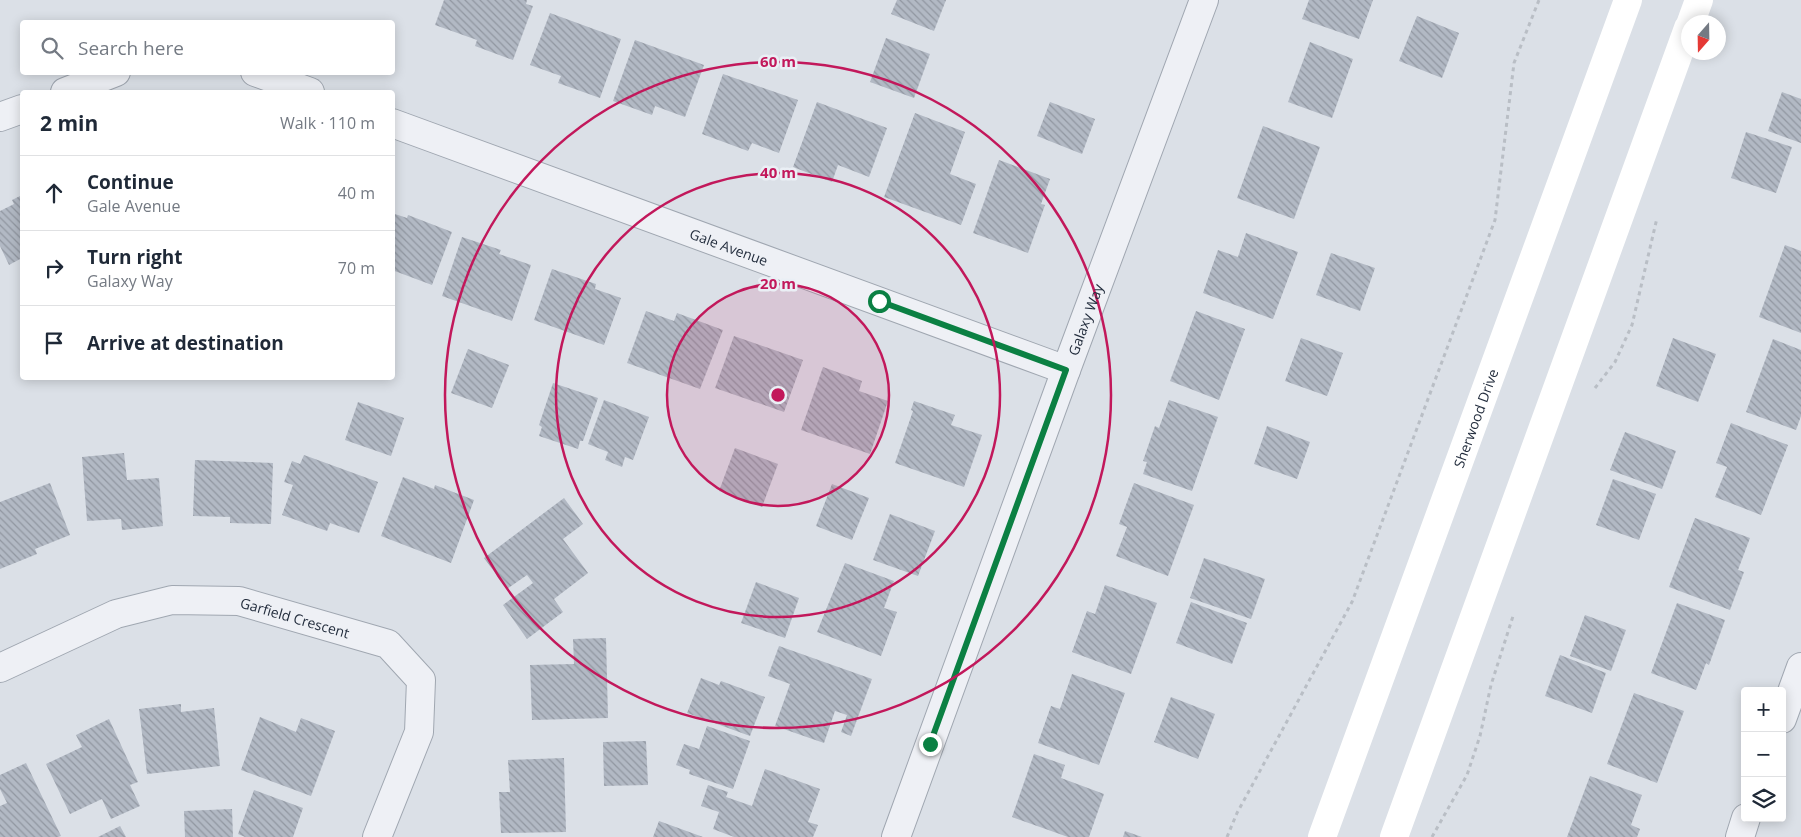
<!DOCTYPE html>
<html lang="en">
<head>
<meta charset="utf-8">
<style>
	:root { --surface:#fff; --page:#f2f2f3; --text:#1f2937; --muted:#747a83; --line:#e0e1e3 }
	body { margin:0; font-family:"Open Sans",sans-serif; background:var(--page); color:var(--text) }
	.controls { position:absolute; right:15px; bottom:15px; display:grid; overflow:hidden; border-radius:5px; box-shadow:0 2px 12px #0003 }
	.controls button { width:45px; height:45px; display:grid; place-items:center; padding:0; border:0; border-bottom:1px solid var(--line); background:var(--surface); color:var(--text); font:25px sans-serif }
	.compass { position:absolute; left:1681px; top:15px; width:45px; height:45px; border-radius:50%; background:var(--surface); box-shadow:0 2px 12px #0003; rotate:200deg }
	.stop { position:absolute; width:15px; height:15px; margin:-11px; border:4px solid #0b8043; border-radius:50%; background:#fff }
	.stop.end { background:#0b8043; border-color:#fff; box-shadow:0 1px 5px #0008 }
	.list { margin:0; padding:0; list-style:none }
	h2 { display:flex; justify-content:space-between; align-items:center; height:65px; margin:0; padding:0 20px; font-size:21px }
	h2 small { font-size:16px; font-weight:400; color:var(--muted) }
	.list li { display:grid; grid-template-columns:32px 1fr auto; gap:15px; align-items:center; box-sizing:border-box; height:75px; padding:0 20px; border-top:1px solid var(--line) }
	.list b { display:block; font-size:19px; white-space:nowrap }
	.list p { margin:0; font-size:16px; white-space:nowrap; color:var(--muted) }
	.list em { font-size:16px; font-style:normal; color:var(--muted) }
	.icon { flex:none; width:28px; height:28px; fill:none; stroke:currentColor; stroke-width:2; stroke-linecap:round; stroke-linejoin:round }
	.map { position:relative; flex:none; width:1801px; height:837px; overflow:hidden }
	.search { position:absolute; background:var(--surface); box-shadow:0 2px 12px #0003; left:20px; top:20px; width:375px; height:55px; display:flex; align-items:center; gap:12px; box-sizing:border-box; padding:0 18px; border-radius:5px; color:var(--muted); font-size:19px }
	.panel { position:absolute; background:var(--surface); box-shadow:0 2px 12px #0003; left:20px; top:90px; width:375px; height:290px; border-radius:5px }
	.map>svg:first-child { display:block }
	.building { fill:url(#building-back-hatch) }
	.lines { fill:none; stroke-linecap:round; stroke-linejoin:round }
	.street-casing { stroke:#a0a7b1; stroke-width:30 }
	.path { stroke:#b9bec5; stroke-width:3; stroke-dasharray:4 4; stroke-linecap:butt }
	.street { stroke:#eef0f5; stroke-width:28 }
	.secondary { stroke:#fff; stroke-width:28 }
	.route { stroke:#0b8043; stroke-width:6 }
	.ring { fill:none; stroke:#c2185b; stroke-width:2.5 }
	.labels { text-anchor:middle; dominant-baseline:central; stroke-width:5; stroke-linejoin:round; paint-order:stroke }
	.street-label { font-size:14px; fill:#242e3e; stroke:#eaeff5 }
	.centre { fill:#c2185b; stroke:#eaeff5; stroke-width:2.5 }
	.ring-label { font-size:15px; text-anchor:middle; font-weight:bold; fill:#c2185b; stroke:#eaeff5; stroke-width:5; stroke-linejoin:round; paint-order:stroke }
</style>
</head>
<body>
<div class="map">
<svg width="1801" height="837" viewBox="0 0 1801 837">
	<defs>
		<pattern id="building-back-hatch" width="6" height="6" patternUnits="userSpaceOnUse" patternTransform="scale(1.25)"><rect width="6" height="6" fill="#b2b9c4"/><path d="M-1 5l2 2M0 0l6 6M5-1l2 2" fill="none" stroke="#9197a1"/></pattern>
	</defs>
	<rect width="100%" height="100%" fill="#dbe0e7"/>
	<!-- building -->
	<g class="building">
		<polygon points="444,0 527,0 526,4 533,6 513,60 475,46 477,40 435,25"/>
		<polygon points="897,0 946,0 934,31 891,14"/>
		<polygon points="1309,0 1373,0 1359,39 1302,19"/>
		<polygon points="550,13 621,39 600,98 558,83 561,76 530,65"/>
		<polygon points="1417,16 1459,33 1442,78 1399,61"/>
		<polygon points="886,38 930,54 914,98 870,82"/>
		<polygon points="635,40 704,65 685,117 655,106 652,115 613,101"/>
		<polygon points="1310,42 1353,59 1332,118 1288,102"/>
		<polygon points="723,74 798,100 779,153 752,143 748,151 702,134"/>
		<polygon points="1782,92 1801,99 1801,143 1768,131"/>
		<polygon points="817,102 887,128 869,177 838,165 832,182 793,167"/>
		<polygon points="1050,102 1095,119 1082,154 1037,136"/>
		<polygon points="915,113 965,132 950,174 976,184 961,225 884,197"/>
		<polygon points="1263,126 1320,147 1294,219 1237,198"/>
		<polygon points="1746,132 1792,147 1776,193 1731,178"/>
		<polygon points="999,160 1050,179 1041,204 1045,205 1028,253 973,233"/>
		<polygon points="22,195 22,258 9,265 0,246 0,211 14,204 12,200"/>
		<polygon points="392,213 407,218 408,215 452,232 432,285 392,270"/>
		<polygon points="1246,233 1298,252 1273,319 1203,293 1218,250 1238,257"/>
		<polygon points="462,237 501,250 499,254 531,265 512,321 442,296"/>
		<polygon points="1785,245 1801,251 1801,333 1759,317"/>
		<polygon points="1331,253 1375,268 1360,311 1316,295"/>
		<polygon points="552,269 596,284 595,289 621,298 604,345 534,320"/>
		<polygon points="646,311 674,321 677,313 723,330 700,389 627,363"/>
		<polygon points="1196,311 1245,329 1219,400 1170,381"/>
		<polygon points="734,336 803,360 784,412 715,388"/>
		<polygon points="1301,338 1343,353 1327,396 1285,381"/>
		<polygon points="1673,338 1716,354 1698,402 1656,386"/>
		<polygon points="1773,339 1801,350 1801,416 1796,430 1746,412"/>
		<polygon points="468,349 509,365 492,408 451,393"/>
		<polygon points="823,367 862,381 859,391 888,401 870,454 801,430"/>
		<polygon points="553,383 598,398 583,441 580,441 578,449 539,436 542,427 539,425"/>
		<polygon points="604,400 649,417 633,460 625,457 622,467 605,460 608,452 588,444"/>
		<polygon points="1169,400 1218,417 1192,491 1143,474 1147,462 1143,461 1155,426 1159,428"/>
		<polygon points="914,401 955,415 951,425 982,435 964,487 895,463 913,411 911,410"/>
		<polygon points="358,402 404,418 391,456 345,440"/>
		<polygon points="1731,423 1788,445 1761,515 1715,497 1727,467 1716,463"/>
		<polygon points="1267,426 1310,442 1297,479 1254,464"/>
		<polygon points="1625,432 1676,451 1662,489 1610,470"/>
		<polygon points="735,448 778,464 762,507 719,491"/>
		<polygon points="124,453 127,480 159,478 163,526 122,530 121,519 87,521 82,457"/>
		<polygon points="304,455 378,482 359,533 330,523 327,531 282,515 293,485 284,482 292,461 300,464"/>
		<polygon points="195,460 273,463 271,524 230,523 230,517 193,516"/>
		<polygon points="403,477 434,489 435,485 474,500 451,563 381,536"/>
		<polygon points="1613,479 1656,494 1639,540 1596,525"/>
		<polygon points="50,483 70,535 35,549 37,554 0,569 0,502"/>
		<polygon points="1134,483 1194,505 1168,576 1116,556 1127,527 1119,524"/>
		<polygon points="832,484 869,498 852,540 816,526"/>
		<polygon points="564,498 583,524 563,539 588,573 554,599 563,612 527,639 503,605 533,583 527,575 507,589 484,558"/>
		<polygon points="890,514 935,531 918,576 873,560"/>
		<polygon points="1695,518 1750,538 1738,570 1744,572 1730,610 1669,587"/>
		<polygon points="1204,558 1265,579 1251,619 1190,598"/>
		<polygon points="845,563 894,581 884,608 897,612 881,656 817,632"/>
		<polygon points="756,582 799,598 785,638 741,623"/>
		<polygon points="1105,585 1157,603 1131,674 1072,652 1087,611 1095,614"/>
		<polygon points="1191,602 1247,623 1232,664 1176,643"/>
		<polygon points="1677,603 1725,620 1709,665 1706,663 1696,690 1651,673"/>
		<polygon points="1585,615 1626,630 1611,671 1570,656"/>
		<polygon points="606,638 608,718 532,720 530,665 574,664 573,639"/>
		<polygon points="779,646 872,679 851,736 841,732 847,715 835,711 824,743 775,726 790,684 768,676"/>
		<polygon points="1560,655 1606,673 1592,713 1545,696"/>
		<polygon points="1072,674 1125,693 1099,765 1038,743 1051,706 1060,709"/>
		<polygon points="701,678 719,685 721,681 765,697 750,736 687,713"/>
		<polygon points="1634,693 1684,711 1657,783 1607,764"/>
		<polygon points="1171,697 1215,714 1198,759 1154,742"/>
		<polygon points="181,704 181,712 214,708 220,766 147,774 139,709"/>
		<polygon points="260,717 296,732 301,718 335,731 311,796 241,770"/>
		<polygon points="109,719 138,782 130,785 140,806 111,819 102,799 70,814 46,764 82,747 76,735"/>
		<polygon points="707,726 750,741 733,789 689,774 690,770 676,765 684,744 699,749"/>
		<polygon points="646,741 648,785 604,786 603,742"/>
		<polygon points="1034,754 1065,765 1061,778 1104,794 1089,837 1068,837 1012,817"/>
		<polygon points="564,758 566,832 501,833 499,792 510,792 508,760"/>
		<polygon points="26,763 61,836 58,837 0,837 0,806 7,803 0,789 0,775"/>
		<polygon points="765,769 820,789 808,822 818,825 813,837 734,837 713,829 719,812 701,806 708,785 728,792 726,797 752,806"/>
		<polygon points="1590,776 1642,795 1631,825 1640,829 1637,837 1567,837"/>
		<polygon points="254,790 303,808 293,837 245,837 238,834"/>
		<polygon points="232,809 233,837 185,837 184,811"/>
		<polygon points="659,821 703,837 653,837"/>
		<polygon points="120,826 126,837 98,837"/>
		<polygon points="1125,831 1142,837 1123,837"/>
	</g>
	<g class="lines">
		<!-- street casing -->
		<g class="street-casing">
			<g id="street">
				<polyline points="255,72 310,92"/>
				<polyline points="65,92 116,72"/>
				<polyline points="0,117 22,109"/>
				<path id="s1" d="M392 123 1066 370"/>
				<path id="s2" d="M0 668 116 614 172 600 239 601 388 644 421 680 419 732 377 837"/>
				<polyline points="1782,719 1801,667"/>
				<path id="s3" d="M896 837 1066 370 1204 0"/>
				<polyline points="1740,837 1746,818"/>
			</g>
		</g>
		<!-- path -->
		<g class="path">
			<polyline points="1595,388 1615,362 1632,325 1657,218"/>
			<polyline points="1227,837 1237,813 1352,602 1495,220 1514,63 1539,0"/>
			<polyline points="1432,837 1467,775 1480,736 1491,685 1514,613"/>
		</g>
		<!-- street -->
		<use href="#street" class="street"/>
		<!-- secondary -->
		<g class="secondary">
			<polyline points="1691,22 1699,0"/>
			<path id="s4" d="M1322 837 1628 0"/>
			<polyline points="1394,837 1688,28"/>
		</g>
	</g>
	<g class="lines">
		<!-- route -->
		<polyline class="route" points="879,301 1066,370 930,744"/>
	</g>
	<!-- distance rings -->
	<circle cx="778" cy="395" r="111" fill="#c2185b" fill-opacity=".12"/>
	<g class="ring">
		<circle cx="778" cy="395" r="111"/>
		<circle cx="778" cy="395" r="222"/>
		<circle cx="778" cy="395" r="333"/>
	</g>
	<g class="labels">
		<!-- street labels -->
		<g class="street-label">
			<text stroke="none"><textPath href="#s1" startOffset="359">Gale Avenue</textPath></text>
			<text stroke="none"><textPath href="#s3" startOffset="551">Galaxy Way</textPath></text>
			<text stroke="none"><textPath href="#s4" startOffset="446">Sherwood Drive</textPath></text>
			<text stroke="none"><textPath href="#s2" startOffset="311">Garfield Crescent</textPath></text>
		</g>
	</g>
	<circle cx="778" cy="395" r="8" class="centre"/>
	<g class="ring-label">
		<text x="778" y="67">60 m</text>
		<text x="778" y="178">40 m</text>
		<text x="778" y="289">20 m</text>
	</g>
</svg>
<div class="controls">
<button>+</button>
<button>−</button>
<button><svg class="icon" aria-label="layers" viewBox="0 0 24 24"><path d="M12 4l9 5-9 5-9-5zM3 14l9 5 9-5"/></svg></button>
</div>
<svg class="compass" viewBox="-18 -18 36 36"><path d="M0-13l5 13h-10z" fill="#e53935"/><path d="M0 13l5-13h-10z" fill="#747a83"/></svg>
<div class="stop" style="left:879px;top:301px"></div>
<div class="stop end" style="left:930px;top:744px"></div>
<div class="search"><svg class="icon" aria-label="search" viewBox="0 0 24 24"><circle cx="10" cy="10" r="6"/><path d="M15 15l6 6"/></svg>Search here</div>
<section class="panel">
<h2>2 min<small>Walk · 110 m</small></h2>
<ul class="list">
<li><svg class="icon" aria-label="ahead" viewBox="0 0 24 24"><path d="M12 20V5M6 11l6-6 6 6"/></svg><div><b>Continue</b><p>Gale Avenue</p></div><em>40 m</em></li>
<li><svg class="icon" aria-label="right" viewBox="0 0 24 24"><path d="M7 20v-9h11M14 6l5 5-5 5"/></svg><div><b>Turn right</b><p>Galaxy Way</p></div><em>70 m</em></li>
<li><svg class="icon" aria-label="arrive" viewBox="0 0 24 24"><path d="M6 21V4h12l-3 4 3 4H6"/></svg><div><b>Arrive at destination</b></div></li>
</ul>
</section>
</div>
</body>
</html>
